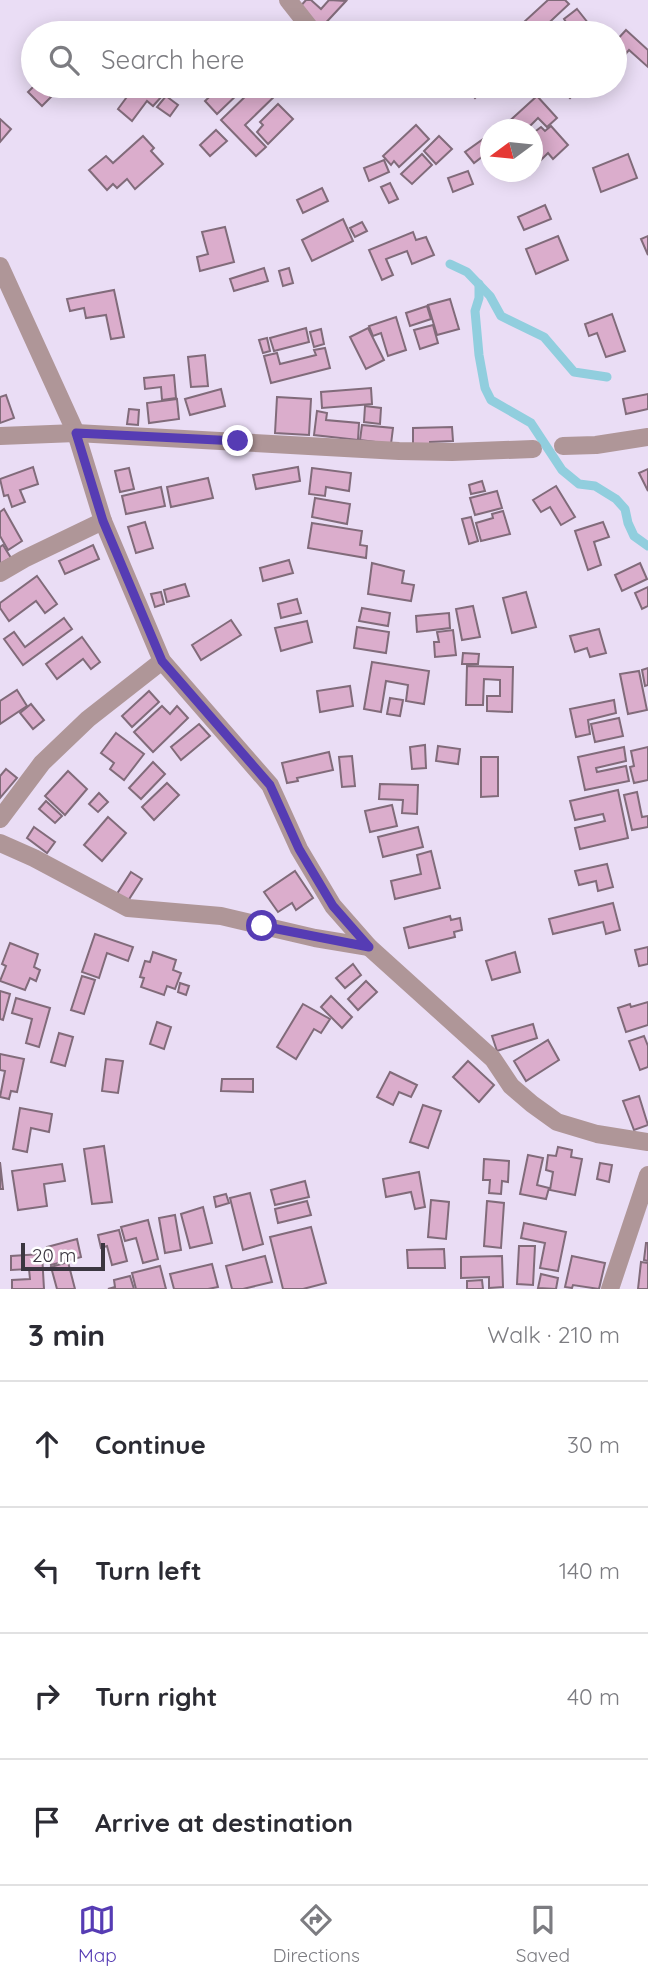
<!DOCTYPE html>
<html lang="en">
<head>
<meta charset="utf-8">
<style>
	:root { --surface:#fff; --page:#f2f2f3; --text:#2b2b33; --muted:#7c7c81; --line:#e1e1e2; --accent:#563cb4 }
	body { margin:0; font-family:Quicksand,sans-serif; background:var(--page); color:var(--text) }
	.compass { position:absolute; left:480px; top:119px; width:63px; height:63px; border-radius:50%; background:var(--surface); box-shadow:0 4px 18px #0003; rotate:255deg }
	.scale { position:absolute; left:21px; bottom:18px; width:84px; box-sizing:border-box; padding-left:7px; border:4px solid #3b3640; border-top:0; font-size:19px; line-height:24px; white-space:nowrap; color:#3b3640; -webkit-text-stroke:5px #fff; paint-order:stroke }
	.stop { position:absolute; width:21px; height:21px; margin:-16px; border:5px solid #563cb4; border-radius:50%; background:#fff }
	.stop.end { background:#563cb4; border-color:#fff; box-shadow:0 2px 7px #0008 }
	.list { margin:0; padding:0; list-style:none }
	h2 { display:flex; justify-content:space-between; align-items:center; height:91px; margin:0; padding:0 28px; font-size:30px }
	h2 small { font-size:23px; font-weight:400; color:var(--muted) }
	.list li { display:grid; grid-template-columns:46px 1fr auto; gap:21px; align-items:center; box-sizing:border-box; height:126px; padding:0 28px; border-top:2px solid var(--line) }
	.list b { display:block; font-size:26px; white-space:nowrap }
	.list em { font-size:23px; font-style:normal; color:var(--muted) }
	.icon { flex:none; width:38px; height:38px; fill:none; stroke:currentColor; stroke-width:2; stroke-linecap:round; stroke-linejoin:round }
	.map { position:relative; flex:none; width:648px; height:1289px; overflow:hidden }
	.search { position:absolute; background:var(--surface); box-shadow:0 4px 18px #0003; left:21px; right:21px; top:21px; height:77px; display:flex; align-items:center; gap:18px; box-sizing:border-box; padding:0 24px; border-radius:38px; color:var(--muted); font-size:26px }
	.sheet { height:595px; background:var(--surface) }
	nav { display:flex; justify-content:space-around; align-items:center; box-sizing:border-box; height:98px; border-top:2px solid var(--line); background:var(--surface); font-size:19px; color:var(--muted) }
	nav a { display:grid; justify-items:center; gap:4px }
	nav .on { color:var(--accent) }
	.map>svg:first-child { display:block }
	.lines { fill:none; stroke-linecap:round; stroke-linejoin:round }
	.stream { stroke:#91cede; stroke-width:9 }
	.building { fill:#dbadcc; stroke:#816b7a; stroke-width:2 }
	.minor { stroke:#af9698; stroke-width:18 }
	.route { stroke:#563cb4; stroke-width:9 }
</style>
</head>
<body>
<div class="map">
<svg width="648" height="1289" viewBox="0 0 648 1289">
	<rect width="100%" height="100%" fill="#eaddf5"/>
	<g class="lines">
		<!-- stream -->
		<g class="stream">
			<polyline points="450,264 467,272 490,296 501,316 544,337 574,372 607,377"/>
			<polyline points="479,284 479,298 475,311 479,355 485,388 491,400 531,423 562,470 579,484 595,486 616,499 625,509 628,523 634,536 648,546"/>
		</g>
	</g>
	<!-- building -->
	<g class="building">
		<polygon points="306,0 311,0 321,9 329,0 346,1 320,29 298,9"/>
		<polygon points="548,0 565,0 569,4 538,33 534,33 524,22"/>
		<polygon points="577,9 596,33 573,33 564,19"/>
		<polygon points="251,23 258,33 245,33 242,29"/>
		<polygon points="189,26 197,33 182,33"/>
		<polygon points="626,30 648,50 648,67 629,50 615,66 615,42"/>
		<polygon points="34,86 49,86 45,90 51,97 42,106 28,92"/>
		<polygon points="135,86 152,86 163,95 153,106 147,101 132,121 118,109"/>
		<polygon points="221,86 244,88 217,114 205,101"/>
		<polygon points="256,86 279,86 282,89 245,125 266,147 256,156 221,120"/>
		<polygon points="471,86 476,86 481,92 475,98 467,89"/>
		<polygon points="558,86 582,86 570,98"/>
		<polygon points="166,96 178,105 170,116 157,107"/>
		<polygon points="537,96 557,118 547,127 538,118 526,130 507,130 504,126"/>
		<polygon points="278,104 293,119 268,144 257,132 263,125 260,122"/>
		<polygon points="0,119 11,129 0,142"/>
		<polygon points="416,125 429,139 399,167 394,161 391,165 383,156"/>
		<polygon points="551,126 568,145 553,159 548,153 539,162 536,158 532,161 532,134 541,127 545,131"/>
		<polygon points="216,130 227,141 210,156 200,145"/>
		<polygon points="143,136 154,148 151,151 163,164 135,189 127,179 117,188 113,184 107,190 89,170 106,156 113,163"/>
		<polygon points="439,136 452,149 436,164 424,151"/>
		<polygon points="486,137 490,144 490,167 482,157 474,163 465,152"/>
		<polygon points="422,154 432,165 412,184 401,174"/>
		<polygon points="628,154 637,178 601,192 593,168"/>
		<polygon points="384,160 389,172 369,181 364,168"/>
		<polygon points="468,171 473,184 453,192 448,178"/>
		<polygon points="390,183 398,199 389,203 381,187"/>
		<polygon points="322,188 328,201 303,213 297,200"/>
		<polygon points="545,205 551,219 524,230 518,217"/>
		<polygon points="343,219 353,241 312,261 302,240"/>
		<polygon points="362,222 367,231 355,237 350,228"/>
		<polygon points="225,227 234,262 200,271 197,257 208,254 202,232"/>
		<polygon points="413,232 416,240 426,237 434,255 412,264 407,251 386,259 393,275 382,280 369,250"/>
		<polygon points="558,236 568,260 536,274 526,249"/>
		<polygon points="648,236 648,255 641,239"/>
		<polygon points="264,268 268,281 234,291 230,279"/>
		<polygon points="289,268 293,283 283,286 279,271"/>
		<polygon points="114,290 124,337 111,339 106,315 86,318 84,308 70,311 67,299"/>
		<polygon points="450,299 459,329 437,335 428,305"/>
		<polygon points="427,306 431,319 410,326 406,313"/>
		<polygon points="612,314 625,351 606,357 597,333 589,336 585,324"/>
		<polygon points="396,317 406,350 388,356 381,333 373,336 369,326"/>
		<polygon points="433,325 438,343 420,349 414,330"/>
		<polygon points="306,328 309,342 274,351 270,338"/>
		<polygon points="368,328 384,360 366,369 350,337"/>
		<polygon points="321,329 324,344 314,347 310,332"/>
		<polygon points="267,338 270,351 263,353 259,340"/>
		<polygon points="325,348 330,368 271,383 264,356 277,353 280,364 316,355 314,350"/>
		<polygon points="205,355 208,386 191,387 188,357"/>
		<polygon points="174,375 176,398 162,400 161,387 145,389 144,378"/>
		<polygon points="371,388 372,404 322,408 321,392"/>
		<polygon points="221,389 225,406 190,415 185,399"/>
		<polygon points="648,394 648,409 626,414 623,399"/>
		<polygon points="6,395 14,418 0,423 0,397"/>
		<polygon points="277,397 311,399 309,435 275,433"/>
		<polygon points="177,399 179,419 149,423 147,403"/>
		<polygon points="365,406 381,408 380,424 364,422"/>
		<polygon points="129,409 139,410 138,425 127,424"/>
		<polygon points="317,411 327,413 326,420 359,423 358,440 314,435"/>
		<polygon points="362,425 393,428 391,444 360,440"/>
		<polygon points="452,427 453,441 430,442 430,446 413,446 413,428"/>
		<polygon points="33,467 38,484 20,490 25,502 12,507 8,495 4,496 0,479"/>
		<polygon points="298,467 300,481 256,489 253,475"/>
		<polygon points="129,468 134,489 120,492 115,471"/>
		<polygon points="312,468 351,473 349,491 326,487 325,496 309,494"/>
		<polygon points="648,469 648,491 639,473"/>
		<polygon points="208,478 213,498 171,507 167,487"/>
		<polygon points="482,481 485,491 471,494 469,485"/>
		<polygon points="556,486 575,517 561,525 550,507 541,512 533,500"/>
		<polygon points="161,487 165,506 126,514 122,496"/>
		<polygon points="497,491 502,508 475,515 470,498"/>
		<polygon points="315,498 350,504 347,524 312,517"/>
		<polygon points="4,509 22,541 8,550 0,536 0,512"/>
		<polygon points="503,511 510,534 481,541 476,523 493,518 492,514"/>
		<polygon points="471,517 478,541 469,544 462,519"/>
		<polygon points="145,522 153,548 136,553 128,527"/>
		<polygon points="603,522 609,537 594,542 601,565 588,570 575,531"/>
		<polygon points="312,523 362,531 360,545 367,546 366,558 308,548"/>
		<polygon points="3,545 11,558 0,564 0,547"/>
		<polygon points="93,545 99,559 65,574 59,561"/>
		<polygon points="289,560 293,573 263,581 260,568"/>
		<polygon points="372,563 404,571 402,583 414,585 411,601 368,594"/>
		<polygon points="640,563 647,579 622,591 615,575"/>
		<polygon points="37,576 57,604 45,613 36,601 9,621 0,608 0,603"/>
		<polygon points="185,584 189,596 167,602 164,590"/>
		<polygon points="648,587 648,606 642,609 635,593"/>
		<polygon points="161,592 164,604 155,607 151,594"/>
		<polygon points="526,592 536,627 512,633 503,598"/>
		<polygon points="297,599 301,613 281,618 278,604"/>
		<polygon points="473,606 480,637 462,640 456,609"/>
		<polygon points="362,608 390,613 388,626 359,621"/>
		<polygon points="449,613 450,628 417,632 416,616"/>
		<polygon points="64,618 72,629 23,665 4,639 14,632 25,647"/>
		<polygon points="231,620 241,635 201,660 192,645"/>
		<polygon points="307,621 312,642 281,651 275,628"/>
		<polygon points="357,627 389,632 386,653 354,648"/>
		<polygon points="599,629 606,653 590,657 587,648 575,652 570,636"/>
		<polygon points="453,630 456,655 435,657 434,642 439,642 437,632"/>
		<polygon points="82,637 100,662 91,669 83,659 57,679 46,664"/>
		<polygon points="463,653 479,654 478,664 462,664"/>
		<polygon points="372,662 429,671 424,704 406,701 408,685 386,681 381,712 364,709"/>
		<polygon points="467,666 513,667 512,712 487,711 487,696 500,696 500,680 484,679 483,705 466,705"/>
		<polygon points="648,668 648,685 645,686 642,670"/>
		<polygon points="639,671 647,710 628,714 620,674"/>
		<polygon points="350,686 353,706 320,712 317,691"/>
		<polygon points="17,690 27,706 0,724 0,701"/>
		<polygon points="149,691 159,702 132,727 122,716"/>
		<polygon points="390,698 403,700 400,716 387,714"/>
		<polygon points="614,700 616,713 588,720 590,734 576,737 570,709"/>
		<polygon points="31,704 44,720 33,729 20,713"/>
		<polygon points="162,706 170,714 177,706 188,718 153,752 134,732"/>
		<polygon points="619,718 623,736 595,742 591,724"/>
		<polygon points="199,724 210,736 181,760 171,747"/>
		<polygon points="116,733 144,754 124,780 110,769 114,763 101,753"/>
		<polygon points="425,745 426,768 412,769 410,747"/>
		<polygon points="438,746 460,749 458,764 436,761"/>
		<polygon points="624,747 626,761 596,768 597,772 626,766 629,781 585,790 578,757"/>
		<polygon points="648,747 648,780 634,783 630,767 634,766 631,751"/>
		<polygon points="329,752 333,770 297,778 298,781 287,783 282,763"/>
		<polygon points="352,756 355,786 342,787 339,757"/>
		<polygon points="481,757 498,757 498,796 481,797"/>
		<polygon points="153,762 165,774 141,799 129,788"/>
		<polygon points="6,769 17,778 0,798 0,776"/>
		<polygon points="68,771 87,789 65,815 45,796"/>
		<polygon points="167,783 179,795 154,820 142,807"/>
		<polygon points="380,784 418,785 417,814 402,813 403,800 379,799"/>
		<polygon points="618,790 628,838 580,849 575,828 605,821 603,814 575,820 570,801"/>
		<polygon points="637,792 642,817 648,816 648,827 632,830 624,795"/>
		<polygon points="99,793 108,802 98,812 89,804"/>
		<polygon points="46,801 62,816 55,823 39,809"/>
		<polygon points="392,805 397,826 370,832 365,811"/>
		<polygon points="108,817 126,833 102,861 84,845"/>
		<polygon points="34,827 55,842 47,853 27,838"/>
		<polygon points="418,827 423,847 383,857 378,837"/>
		<polygon points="431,851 440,888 395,899 391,881 421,874 417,855"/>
		<polygon points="607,864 613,887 598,891 596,881 579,885 575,871"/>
		<polygon points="295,871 313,898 296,910 292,903 278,912 264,892"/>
		<polygon points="131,872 142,879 124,907 113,900"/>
		<polygon points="613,903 620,930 606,934 603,922 553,934 549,919"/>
		<polygon points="450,916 451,920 460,918 462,930 454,932 455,937 409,948 404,928"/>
		<polygon points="95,934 133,947 128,961 107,953 99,978 82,972"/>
		<polygon points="10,943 38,954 34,967 40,970 36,981 30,978 25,990 0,981 6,966 2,964"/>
		<polygon points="648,947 648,964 639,966 635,950"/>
		<polygon points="153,952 176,960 173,970 181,973 175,989 167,986 164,995 141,987 144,978 140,977 145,961 150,962"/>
		<polygon points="515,952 520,972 492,980 486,961"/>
		<polygon points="353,964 361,975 345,988 336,978"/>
		<polygon points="82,976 95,980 84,1014 71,1010"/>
		<polygon points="366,981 377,992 358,1010 348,999"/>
		<polygon points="180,983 189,986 186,995 178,992"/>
		<polygon points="0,991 10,994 3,1020 0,1019"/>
		<polygon points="331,996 352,1017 342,1028 321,1007"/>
		<polygon points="16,998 50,1008 39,1047 26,1043 32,1019 12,1013"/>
		<polygon points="648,1002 648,1025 626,1032 618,1008 630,1004 631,1007"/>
		<polygon points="303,1004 330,1019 321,1033 314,1029 296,1059 277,1047"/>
		<polygon points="157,1022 171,1027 164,1049 150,1044"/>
		<polygon points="533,1024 537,1038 497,1051 492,1036"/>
		<polygon points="59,1033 73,1037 65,1066 51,1062"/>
		<polygon points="644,1036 648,1046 648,1067 640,1070 629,1041"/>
		<polygon points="548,1040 559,1060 526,1081 514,1061"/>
		<polygon points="0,1054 24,1059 17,1092 11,1091 9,1099 0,1097 5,1071 0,1070"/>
		<polygon points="106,1059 123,1061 118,1093 102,1091"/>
		<polygon points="468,1061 494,1085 479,1102 453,1077"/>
		<polygon points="390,1072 417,1085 411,1097 399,1092 393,1105 377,1097"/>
		<polygon points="222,1079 253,1079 253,1092 221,1091"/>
		<polygon points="639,1096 648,1125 634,1130 623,1101"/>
		<polygon points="423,1105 441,1111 428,1148 410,1142"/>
		<polygon points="20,1108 52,1114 49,1132 31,1128 27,1152 13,1149"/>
		<polygon points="104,1146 112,1202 92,1204 84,1149"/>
		<polygon points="558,1147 572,1150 571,1157 582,1159 575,1195 550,1190 553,1172 546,1170 548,1155 556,1156"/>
		<polygon points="528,1155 543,1158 537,1185 549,1188 546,1199 520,1194"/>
		<polygon points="484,1159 509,1161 508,1182 502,1181 501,1194 489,1193 490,1180 483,1180"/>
		<polygon points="0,1162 3,1189 0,1189"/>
		<polygon points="600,1163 612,1165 609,1182 597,1179"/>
		<polygon points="62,1164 65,1181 44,1184 47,1206 18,1210 12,1171"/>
		<polygon points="419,1172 425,1207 415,1209 411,1192 386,1197 383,1179"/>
		<polygon points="305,1181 309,1197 275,1205 271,1190"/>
		<polygon points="250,1193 263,1244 243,1250 230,1198"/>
		<polygon points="226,1194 229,1203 216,1207 214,1197"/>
		<polygon points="431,1200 449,1202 446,1239 428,1237"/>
		<polygon points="307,1201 311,1215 278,1223 275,1209"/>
		<polygon points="487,1201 504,1203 501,1248 484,1246"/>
		<polygon points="203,1207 212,1243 190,1248 181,1214"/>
		<polygon points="175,1215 181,1250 165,1253 159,1218"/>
		<polygon points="148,1220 158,1259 143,1263 136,1238 125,1241 121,1227"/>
		<polygon points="524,1223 566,1232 558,1271 540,1268 545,1243 521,1238"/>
		<polygon points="311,1227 326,1283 303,1289 283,1289 270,1237"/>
		<polygon points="119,1230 127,1261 112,1265 107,1246 101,1248 98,1235"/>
		<polygon points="77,1239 81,1257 51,1265 47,1247"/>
		<polygon points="646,1243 648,1243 648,1261 644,1260"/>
		<polygon points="519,1246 535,1246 533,1285 517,1284"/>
		<polygon points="444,1249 445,1268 408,1268 407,1250"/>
		<polygon points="42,1254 44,1289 12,1289 12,1280 30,1279 29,1269 11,1270 11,1256"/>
		<polygon points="265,1256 272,1282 243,1289 232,1289 226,1266"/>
		<polygon points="502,1256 503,1287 489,1288 489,1277 461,1278 461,1257"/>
		<polygon points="572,1256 605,1263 599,1289 573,1285 572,1288 565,1287"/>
		<polygon points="68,1262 75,1289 57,1289 51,1267"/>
		<polygon points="641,1262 648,1263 648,1289 638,1289"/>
		<polygon points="212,1264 218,1287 208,1289 174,1289 170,1274"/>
		<polygon points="160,1266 166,1289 136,1289 132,1273"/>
		<polygon points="541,1274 558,1278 556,1289 538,1288"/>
		<polygon points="130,1276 134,1289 108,1289 115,1287 114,1280"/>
		<polygon points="482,1280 483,1289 467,1289 467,1281"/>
	</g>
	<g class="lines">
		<!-- minor -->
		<g class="minor">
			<polyline points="288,0 314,33"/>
			<polyline points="0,266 76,433 103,521 162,661 270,785 299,849 333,906 369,947 493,1059 511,1086 532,1104 557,1122 597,1134 648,1142"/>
			<polyline points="0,436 76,433 399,451 452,452 533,449"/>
			<polyline points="563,446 596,445 648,437"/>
			<polyline points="0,573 24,559 103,521"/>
			<polyline points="0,819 42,763 88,719 162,661"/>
			<polyline points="0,843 34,858 128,908 221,916 315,938 369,947"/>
			<polyline points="610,1289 648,1175"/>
		</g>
	</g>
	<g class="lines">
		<!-- route -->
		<polyline class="route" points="238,441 76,433 103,521 162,661 270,785 299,849 333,906 369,947 262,926"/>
	</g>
</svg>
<svg class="compass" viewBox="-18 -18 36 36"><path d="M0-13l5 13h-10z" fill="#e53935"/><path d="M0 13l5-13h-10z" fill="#7c7c81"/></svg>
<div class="scale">20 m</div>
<div class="stop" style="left:262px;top:926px"></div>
<div class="stop end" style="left:238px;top:441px"></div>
<div class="search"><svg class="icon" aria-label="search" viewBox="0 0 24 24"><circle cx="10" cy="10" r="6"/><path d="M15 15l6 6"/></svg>Search here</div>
</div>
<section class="sheet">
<h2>3 min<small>Walk · 210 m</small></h2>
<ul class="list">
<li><svg class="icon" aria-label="ahead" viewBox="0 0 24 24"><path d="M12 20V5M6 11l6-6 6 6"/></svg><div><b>Continue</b></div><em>30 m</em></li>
<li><svg class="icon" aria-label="left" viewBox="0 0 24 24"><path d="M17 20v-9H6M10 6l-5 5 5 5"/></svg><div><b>Turn left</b></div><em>140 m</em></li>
<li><svg class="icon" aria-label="right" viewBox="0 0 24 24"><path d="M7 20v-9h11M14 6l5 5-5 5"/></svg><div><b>Turn right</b></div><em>40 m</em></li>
<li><svg class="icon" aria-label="arrive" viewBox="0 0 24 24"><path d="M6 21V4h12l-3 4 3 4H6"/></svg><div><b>Arrive at destination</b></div></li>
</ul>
</section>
<nav>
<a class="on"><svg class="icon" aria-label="map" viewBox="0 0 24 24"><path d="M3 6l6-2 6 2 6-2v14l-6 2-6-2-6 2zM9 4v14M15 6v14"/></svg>Map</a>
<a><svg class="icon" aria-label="directions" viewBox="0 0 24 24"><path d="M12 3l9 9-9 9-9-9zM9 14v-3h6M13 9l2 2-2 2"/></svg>Directions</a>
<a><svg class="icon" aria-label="saved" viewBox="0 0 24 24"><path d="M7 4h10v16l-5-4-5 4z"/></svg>Saved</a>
</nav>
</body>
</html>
